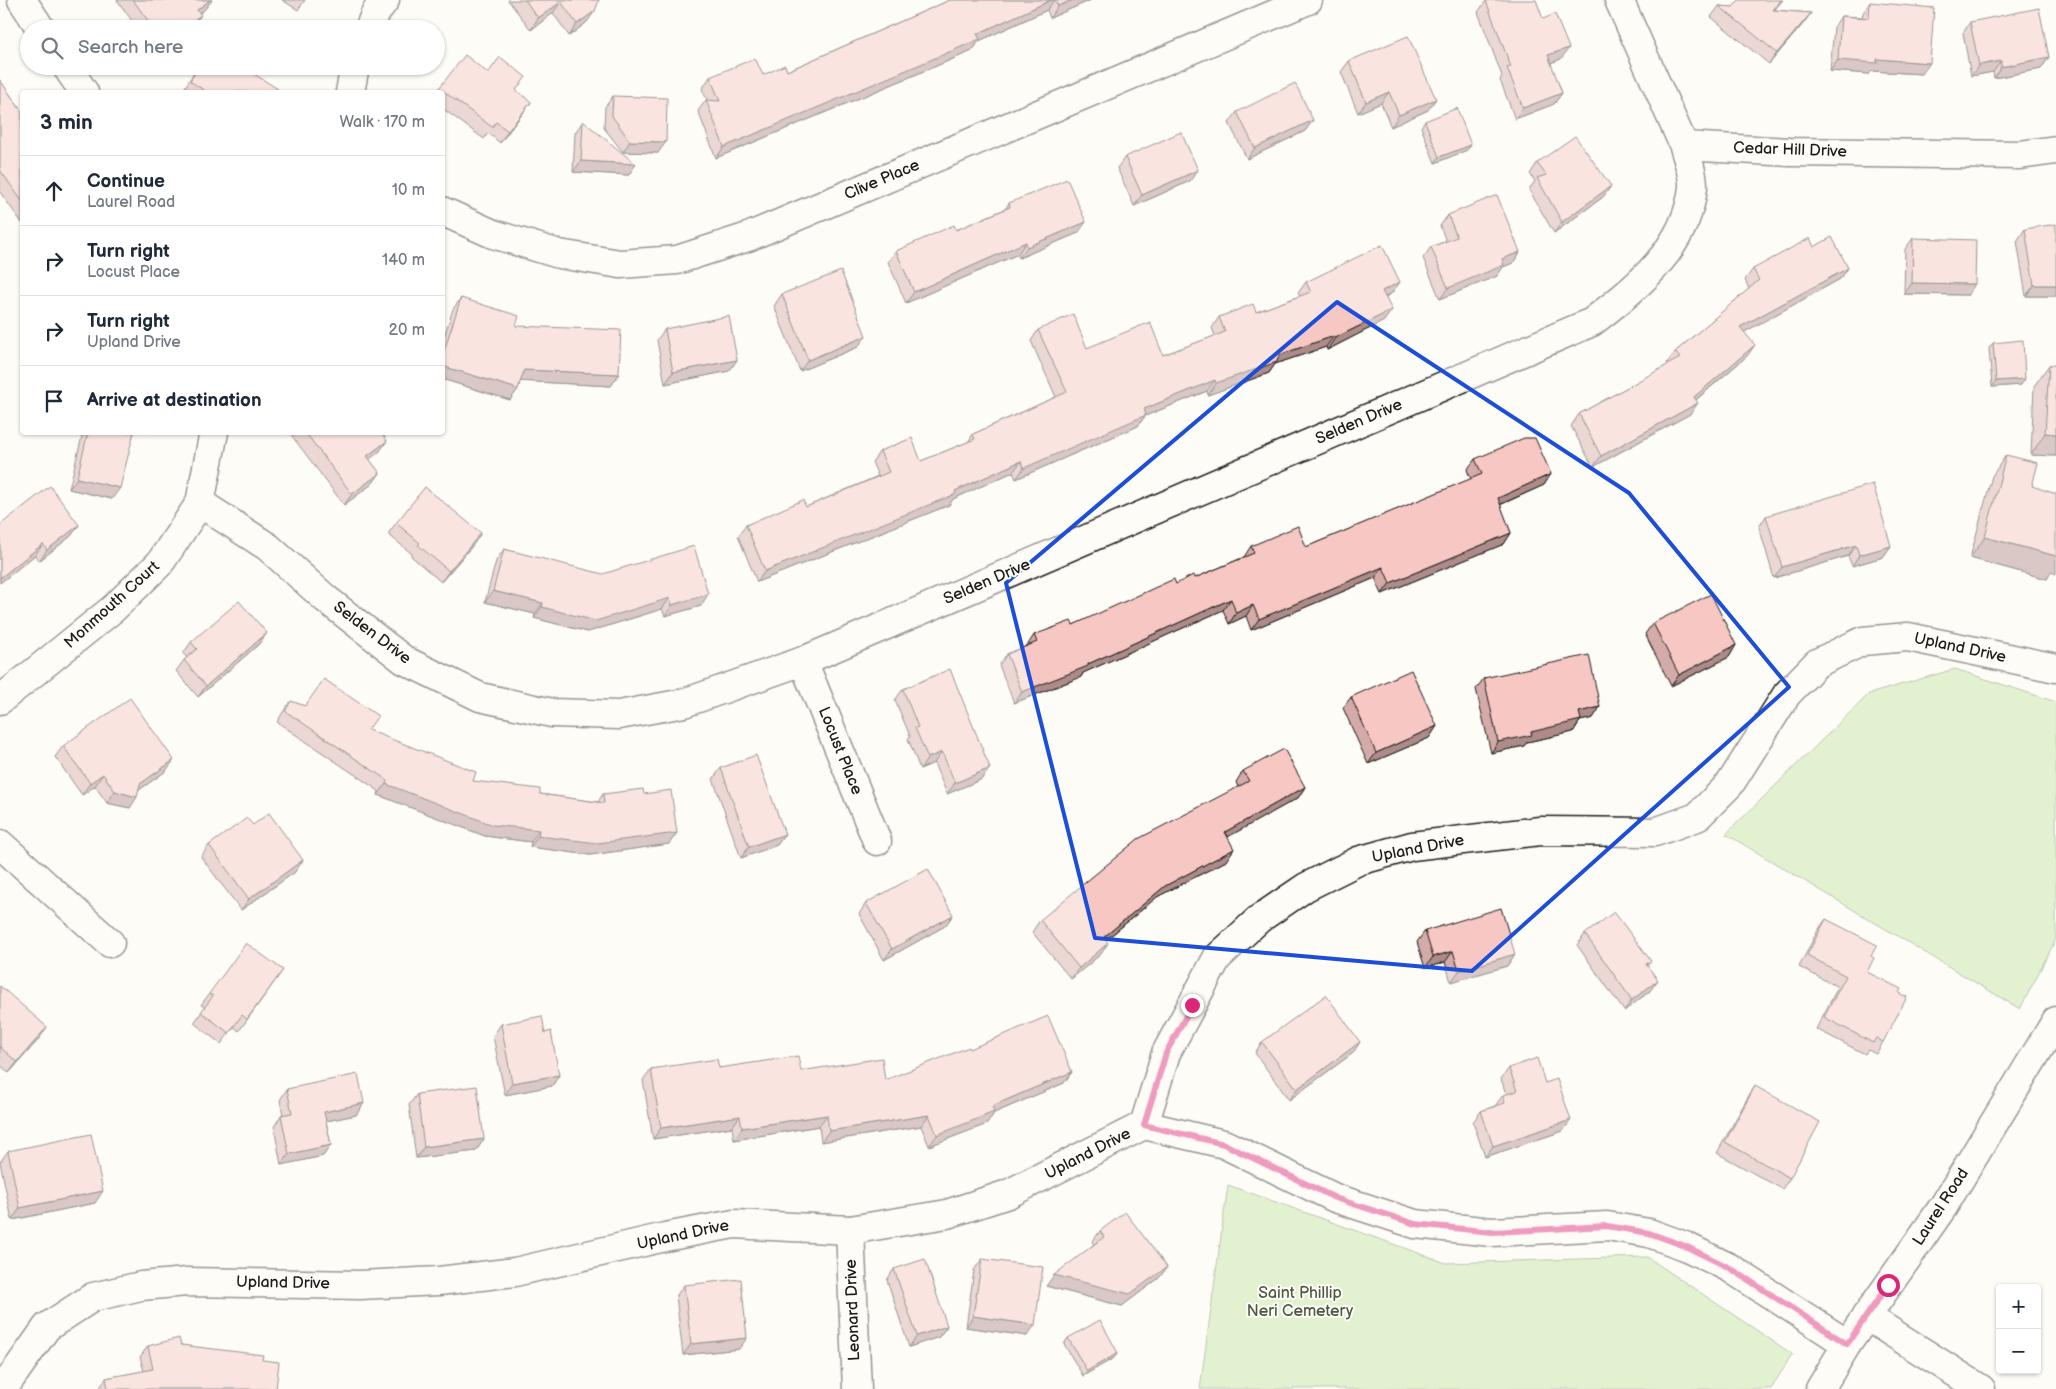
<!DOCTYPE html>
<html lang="en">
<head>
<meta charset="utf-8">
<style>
	:root { --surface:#fff; --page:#f6f6f7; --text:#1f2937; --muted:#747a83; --line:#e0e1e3 }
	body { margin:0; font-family:"Balsamiq Sans",sans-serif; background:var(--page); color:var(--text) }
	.controls { position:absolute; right:15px; bottom:15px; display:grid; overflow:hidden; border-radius:5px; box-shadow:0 1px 4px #0004 }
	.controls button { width:45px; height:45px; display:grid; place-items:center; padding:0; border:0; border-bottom:1px solid var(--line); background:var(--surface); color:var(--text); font:25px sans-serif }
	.stop { position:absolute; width:15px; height:15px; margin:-11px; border:4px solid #db2777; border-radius:50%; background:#fff }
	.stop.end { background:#db2777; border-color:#fff; box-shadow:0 1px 5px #0008 }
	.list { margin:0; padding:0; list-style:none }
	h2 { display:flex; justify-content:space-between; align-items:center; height:65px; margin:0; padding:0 20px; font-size:21px }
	h2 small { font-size:16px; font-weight:400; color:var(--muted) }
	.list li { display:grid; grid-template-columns:32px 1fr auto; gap:15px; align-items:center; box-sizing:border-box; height:70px; padding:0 20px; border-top:1px solid var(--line) }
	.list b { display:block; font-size:19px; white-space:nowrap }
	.list p { margin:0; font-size:16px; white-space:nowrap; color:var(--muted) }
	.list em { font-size:16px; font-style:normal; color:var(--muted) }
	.icon { flex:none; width:28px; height:28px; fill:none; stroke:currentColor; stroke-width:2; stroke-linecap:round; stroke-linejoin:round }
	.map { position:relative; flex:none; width:2056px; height:1389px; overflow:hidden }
	.search { position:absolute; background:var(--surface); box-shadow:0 1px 4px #0004; left:20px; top:20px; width:425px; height:55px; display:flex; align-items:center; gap:12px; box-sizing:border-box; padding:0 18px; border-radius:28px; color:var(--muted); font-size:19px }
	.panel { position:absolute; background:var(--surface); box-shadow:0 1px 4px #0004; left:20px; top:90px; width:425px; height:345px; border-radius:5px }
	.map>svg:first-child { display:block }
	.green { fill:#c2e6a0; stroke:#6f815e }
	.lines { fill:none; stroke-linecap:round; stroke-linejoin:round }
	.minor-casing { stroke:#1c1c1c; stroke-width:31 }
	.major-casing { stroke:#1c1c1c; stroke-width:31 }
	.minor { stroke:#fdfcf7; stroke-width:28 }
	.major { stroke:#fdfcf7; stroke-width:28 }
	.wall { fill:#d4aba8; stroke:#1c1c1c }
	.shaded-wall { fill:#ad8b88; stroke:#1c1c1c }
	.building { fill:#f7c7c3; stroke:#1c1c1c }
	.route { stroke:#db2777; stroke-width:6 }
	.marked { fill:none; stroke:#1d4ed8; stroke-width:4; stroke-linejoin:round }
	.labels { text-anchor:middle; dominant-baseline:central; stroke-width:4; stroke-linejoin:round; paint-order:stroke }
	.street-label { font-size:16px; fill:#1c1c1c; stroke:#fdfcf7 }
	.park-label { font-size:16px; fill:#4e5944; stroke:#fdfcf7 }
</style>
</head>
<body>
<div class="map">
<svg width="2056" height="1389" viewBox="0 0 2056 1389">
	<rect width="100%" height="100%" fill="#fdfcf7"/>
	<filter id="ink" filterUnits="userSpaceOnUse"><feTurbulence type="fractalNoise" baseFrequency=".02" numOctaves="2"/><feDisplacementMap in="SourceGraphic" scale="10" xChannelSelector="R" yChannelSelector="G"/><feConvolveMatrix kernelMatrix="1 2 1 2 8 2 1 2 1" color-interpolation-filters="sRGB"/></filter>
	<g filter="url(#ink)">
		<!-- green -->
		<g class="green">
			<polygon points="1955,669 2056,702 2056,939 2020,1009 1726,834 1869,694"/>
			<polygon points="1228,1185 1446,1263 1647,1257 1792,1354 1771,1389 1200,1389"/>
		</g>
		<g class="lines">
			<!-- minor casing -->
			<g class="minor-casing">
				<g id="minor">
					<polyline points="22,0 41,29"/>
					<polyline points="1619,0 1684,146 1790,152 2020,155 2056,150"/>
					<polyline points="369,29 376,12 385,0"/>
					<polyline points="66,66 84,92"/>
					<polyline points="350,92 355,66"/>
					<polyline points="442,211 493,234 559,254 620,264 677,260 748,237 1308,0"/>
					<path d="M200 503 268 547 326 599 404 660 480 697 552 713 619 715 684 703 803 661 1592 322C1636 288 1687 248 1693 187 1694 175 1687 158 1684 146"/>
					<polyline points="803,661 877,841"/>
					<polyline points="0,700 114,608 160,563 200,503 214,432"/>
					<polyline points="0,844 110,943"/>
					<polyline points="1144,1125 1224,1144 1335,1198 1415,1224 1492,1232 1607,1226 1649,1233 1685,1246 1730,1268 1847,1344"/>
					<polyline points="850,1230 857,1389"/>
					<polyline points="1866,1316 1981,1389"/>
					<polyline points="3,1389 47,1327 93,1297 141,1286 187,1282 360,1285 439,1281 515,1272 665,1237 734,1224 850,1230 947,1214 1008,1194 1144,1125 1166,1053 1217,958 1259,919 1306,887 1358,861 1412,846 1540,831 1655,832 1697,817 1730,784 1787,694 1817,663 1863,641 1908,637 2056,668"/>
				</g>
			</g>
			<!-- major casing -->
			<g class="major-casing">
				<polyline id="major" points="1820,1389 1847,1344 1943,1207 2056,1021"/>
			</g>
			<!-- minor -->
			<use href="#minor" class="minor"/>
			<!-- major -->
			<use href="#major" class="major"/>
		</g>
		<!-- wall -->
		<g class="wall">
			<polygon points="117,0 212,0 205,9 200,13 193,26 189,29 138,29"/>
			<polygon points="282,0 305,0 298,10"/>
			<polygon points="508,0 599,0 587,22 569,36 553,13 531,30"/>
			<polygon points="950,0 1091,0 1050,18 1047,10 979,41 972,51 716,158 698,111 706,100 707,100 702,89 710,77 763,75 787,71"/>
			<polygon points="1486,1 1561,59 1550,63 1562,93 1554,104 1515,119 1500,80 1502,76 1478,12"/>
			<polygon points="1870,2 1922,74 1872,71 1869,74 1830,71 1834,27 1841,16 1862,17 1863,13"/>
			<polygon points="1719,6 1774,10 1811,13 1803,24 1769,64 1711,17"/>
			<polygon points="1970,22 2049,57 2041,69 1994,78 1993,72 1971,76 1963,33"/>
			<polygon points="1349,61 1428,110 1391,127 1381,103 1358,113 1341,72"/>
			<polygon points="198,66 241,66 276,92 182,92"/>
			<polygon points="488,73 516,91 523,113 500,143 488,133 484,139 442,108 442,92 436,92 439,88"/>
			<polygon points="0,80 22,112 22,223 0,192"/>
			<polygon points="613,96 658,153 623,152 604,128 605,107"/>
			<polygon points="1237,112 1313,120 1305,131 1247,159 1229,123"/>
			<polygon points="583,121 629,175 573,172 575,133"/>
			<polygon points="1425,121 1471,145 1467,150 1435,163 1421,127"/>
			<polygon points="1125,157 1190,181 1134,206 1117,168"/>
			<polygon points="1537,163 1611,186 1603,197 1554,233 1529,190 1535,181 1530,174"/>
			<polygon points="1009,203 1078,233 1019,258 1018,254 906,303 888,262 896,251 956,230 1005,209"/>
			<polygon points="1448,215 1520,252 1513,263 1503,267 1497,276 1440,299 1423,258 1431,247 1446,241 1440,226"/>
			<polygon points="2025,229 2056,296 2026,296 2017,241"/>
			<polygon points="1913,238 1968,295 1904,294 1905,249"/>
			<polygon points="1814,247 1848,268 1840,279 1744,332 1747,356 1696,400 1690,414 1593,467 1571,426 1579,414 1668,365 1667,363 1675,352 1749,289 1745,280 1753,269"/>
			<polygon points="1306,282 1392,293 1385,297 1384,321 1327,350 1326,347 1275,364 1269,373 1208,395 1207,391 1145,416 1138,426 1016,479 1013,472 953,499 949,505 757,582 738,536 746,525 806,507 878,476 872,462 880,451 921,461 968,442 973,434 1056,397 1031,341 1038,330 1087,348 1163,355 1215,336 1212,328 1219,317 1256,312 1300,296 1298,293"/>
			<polygon points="782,294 858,347 800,371 774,306"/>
			<polygon points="461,298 516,326 619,374 611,386 520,381 518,389 510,400 442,379 442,343 453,309"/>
			<polygon points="665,329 737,360 729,371 665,384 657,340"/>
			<polygon points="1993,343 2021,385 1992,387 1989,348"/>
			<polygon points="2049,365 2056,365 2056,456 2031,455 2034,386"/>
			<polygon points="83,432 134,432 112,499 69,489"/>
			<polygon points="294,432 381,432 387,441 379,452 369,459 380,473 372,484 344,505 292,436"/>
			<polygon points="2006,455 2032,486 2051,572 2047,579 1970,558 1992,476"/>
			<polygon points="1475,459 1551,474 1544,485 1500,505 1511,533 1504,544 1382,594 1375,578 1251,630 1246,616 1229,624 1223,610 1083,673 1081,677 1014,703 999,665 1007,654 1027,646 1034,635 1073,625 1176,584 1195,578 1244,557 1251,546 1306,547 1471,479 1467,470"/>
			<polygon points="1766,516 1891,546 1883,557 1852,566 1848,556 1774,578 1759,527"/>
			<polygon points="396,523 473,545 441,582 411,556 412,554 388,534"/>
			<polygon points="0,525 79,525 71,536 39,561 35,555 0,583"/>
			<polygon points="504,549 701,606 665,616 662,609 588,632 534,618 535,614 485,602 496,561"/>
			<polygon points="1653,623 1736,645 1729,657 1671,686 1645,634"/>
			<polygon points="191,642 259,644 198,697 176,671 184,660 187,657 183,654"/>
			<polygon points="1484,678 1600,707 1593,718 1580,721 1573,732 1527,742 1524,746 1491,753 1476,689"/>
			<polygon points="903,689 982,779 947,794 934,763 920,769 908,739 910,736 895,700"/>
			<polygon points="1351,697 1437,726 1429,738 1368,764 1343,708"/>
			<polygon points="291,701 368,730 473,781 540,794 598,802 603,794 644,794 669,844 590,855 530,847 531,842 485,836 378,795 379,791 277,722 283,712"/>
			<polygon points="63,746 166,771 139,790 130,808 107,803 95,786 82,795 55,757"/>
			<polygon points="721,768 785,834 777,845 741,858 713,779"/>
			<polygon points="1243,771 1305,787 1298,798 1227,837 1226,861 1157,897 1106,940 1101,954 1071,979 1032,932 1040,920 1238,787 1236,782"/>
			<polygon points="253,825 295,872 241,910 201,857 209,845"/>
			<polygon points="866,903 953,915 945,926 884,960 859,914"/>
			<polygon points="1826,919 1871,956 1867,972 1899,993 1883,1042 1876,1054 1868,1050 1865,1054 1816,1029 1838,987 1799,967 1818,930"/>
			<polygon points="1425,931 1515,954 1507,966 1451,982 1445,962 1425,968 1417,942"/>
			<polygon points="1585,934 1651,961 1647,966 1650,991 1624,1011 1577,945"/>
			<polygon points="283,970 239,1031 234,1027 221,1044 194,1023 205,1007 201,1005 209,994"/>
			<polygon points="0,986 39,1039 9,1073 0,1065"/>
			<polygon points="501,1024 545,1033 559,1075 552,1086 505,1095 493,1036"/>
			<polygon points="1262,1042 1353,1053 1289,1100 1255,1053"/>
			<polygon points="970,1049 1072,1072 1064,1083 994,1113 987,1124 929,1146 921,1126 821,1142 819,1126 734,1140 732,1127 653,1139 643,1080 651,1069 719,1068 801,1071 885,1080"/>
			<polygon points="1509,1068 1545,1083 1563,1131 1485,1157 1473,1122 1481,1111 1495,1106 1503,1095 1506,1094 1501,1079"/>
			<polygon points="1755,1086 1790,1178 1782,1189 1717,1153 1748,1097"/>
			<polygon points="287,1089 364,1103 356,1115 326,1121 331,1145 323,1156 281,1165 274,1127 281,1115 283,1115 280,1100"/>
			<polygon points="417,1094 484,1139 476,1151 416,1158 409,1105"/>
			<polygon points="8,1151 95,1203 12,1220 0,1162"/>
			<polygon points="1100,1231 1167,1267 1159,1278 1122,1306 1046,1286 1094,1244 1092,1242"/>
			<polygon points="982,1259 1027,1336 966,1327 974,1270"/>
			<polygon points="894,1269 947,1326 939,1337 909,1347 887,1280"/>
			<polygon points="684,1285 739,1349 683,1355 676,1296"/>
			<polygon points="1068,1338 1114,1358 1083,1376 1064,1344"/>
			<polygon points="181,1345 262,1360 276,1389 99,1389 106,1378 144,1371 140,1357 148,1346"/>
		</g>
		<!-- shaded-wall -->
		<g class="shaded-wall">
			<polygon points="210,0 212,0 205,9 189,21 197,10"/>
			<polygon points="1051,0 1054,0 1047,10 979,41 972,51 716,158 724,147 977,34"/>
			<polygon points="1073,0 1091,0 1050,18 1058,6"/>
			<polygon points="1781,0 1783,0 1765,21 1773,10"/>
			<polygon points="561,2 553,13 531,30 538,18"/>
			<polygon points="595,11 587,22 569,36 577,24"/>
			<polygon points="1811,13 1803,24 1769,64 1777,53"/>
			<polygon points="201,15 193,26 189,29 181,29"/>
			<polygon points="1569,48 1561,59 1540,67 1548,55"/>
			<polygon points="2049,57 2041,69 1994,78 2001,67"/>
			<polygon points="1877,59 1930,63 1922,74 1872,71 1869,74 1830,71 1838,60"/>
			<polygon points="2001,61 1993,72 1971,76 1979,65"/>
			<polygon points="1389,92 1381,103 1358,113 1366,102"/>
			<polygon points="1562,93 1554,104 1515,119 1523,108"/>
			<polygon points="1436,99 1428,110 1391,127 1399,115"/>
			<polygon points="531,102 523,113 500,143 508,131"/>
			<polygon points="1313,120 1305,131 1247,159 1255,148"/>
			<polygon points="630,141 666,142 658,153 623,152"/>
			<polygon points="1471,145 1467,150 1435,163 1439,157"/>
			<polygon points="581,161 636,164 629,175 573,172"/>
			<polygon points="1198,170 1190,181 1134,206 1142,195"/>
			<polygon points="1611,186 1603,197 1554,233 1562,222"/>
			<polygon points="1086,222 1078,233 1019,258 1027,247"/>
			<polygon points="1026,242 1018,254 906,303 914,292"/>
			<polygon points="1520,252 1513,263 1503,267 1497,276 1440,299 1448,288 1502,259"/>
			<polygon points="1848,268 1840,279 1732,339 1740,327"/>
			<polygon points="1400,282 1392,293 1375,303 1382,291"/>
			<polygon points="1912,283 1975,284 1968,295 1904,294"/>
			<polygon points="2034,285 2056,285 2056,296 2026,296"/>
			<polygon points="1392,310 1384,321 1327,350 1335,338"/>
			<polygon points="866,336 858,347 800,371 808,360"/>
			<polygon points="1334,336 1326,347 1275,364 1269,373 1208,395 1216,383 1279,355"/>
			<polygon points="1755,345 1747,356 1686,408 1694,397"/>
			<polygon points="737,360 729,371 665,384 673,372"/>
			<polygon points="442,366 518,389 510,400 442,379"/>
			<polygon points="524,370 619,374 611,386 516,381"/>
			<polygon points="2025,379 2021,385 1992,387 1996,381"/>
			<polygon points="1215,380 1207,391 1145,416 1138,426 1016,479 1024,468 1144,409"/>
			<polygon points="1698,403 1690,414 1593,467 1601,456"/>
			<polygon points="2045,433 2056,434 2056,456 2031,455"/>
			<polygon points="387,441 379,452 359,467 367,456"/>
			<polygon points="1021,461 1013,472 953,499 949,505 757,582 765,571 955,491"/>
			<polygon points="380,473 372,484 344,505 352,494"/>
			<polygon points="1551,474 1544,485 1490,509 1498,498"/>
			<polygon points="77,478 120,488 112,499 69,489"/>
			<polygon points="79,525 71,536 39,561 47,550"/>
			<polygon points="481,533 473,545 441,582 449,571"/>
			<polygon points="1511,533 1504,544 1382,594 1390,583"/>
			<polygon points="1985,537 2056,556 2056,574 2051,572 2047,579 1970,558"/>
			<polygon points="43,544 35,555 0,583 0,578"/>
			<polygon points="1856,545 1848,556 1774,578 1782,567"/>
			<polygon points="1891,546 1883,557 1852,566 1859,555"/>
			<polygon points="1383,567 1375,578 1251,630 1259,619"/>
			<polygon points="493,591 543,603 535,614 485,602"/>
			<polygon points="708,594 701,606 665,616 672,605"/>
			<polygon points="670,598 662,609 588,632 534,618 542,607"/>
			<polygon points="1231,599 1223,610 1083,673 1081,677 1014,703 1022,692 1088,664"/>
			<polygon points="1253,605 1246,616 1229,624 1236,613"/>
			<polygon points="267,633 259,644 198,697 206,686"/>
			<polygon points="1736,645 1729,657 1671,686 1679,675"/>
			<polygon points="1600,707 1593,718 1580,721 1573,732 1527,742 1524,746 1491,753 1498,742 1531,732 1579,712"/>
			<polygon points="1437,726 1429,738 1368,764 1376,753"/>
			<polygon points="942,752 934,763 920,769 928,758"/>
			<polygon points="174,760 166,771 132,795 140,784"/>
			<polygon points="990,768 982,779 947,794 955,783"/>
			<polygon points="103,774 95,786 82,795 90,783"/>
			<polygon points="386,784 539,830 531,842 485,836 378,795"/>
			<polygon points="1305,787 1298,798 1217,843 1225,832"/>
			<polygon points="115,791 137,797 130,808 107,803"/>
			<polygon points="677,833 669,844 590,855 530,847 538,836"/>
			<polygon points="785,834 777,845 741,858 749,847"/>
			<polygon points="1234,849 1226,861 1157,897 1096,948 1104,937 1165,886"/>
			<polygon points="303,860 295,872 241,910 249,899"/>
			<polygon points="953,915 945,926 884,960 892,949"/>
			<polygon points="1108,943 1101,954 1071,979 1079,968"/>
			<polygon points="1453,951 1445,962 1425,968 1433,957"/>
			<polygon points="1515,954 1507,966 1451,982 1459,971"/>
			<polygon points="1658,980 1650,991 1624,1011 1632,1000"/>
			<polygon points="47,1027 39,1039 9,1073 17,1062"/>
			<polygon points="1360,1042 1353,1053 1289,1100 1297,1089"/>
			<polygon points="1072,1072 1064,1083 994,1113 987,1124 929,1146 937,1135 992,1106"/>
			<polygon points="559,1075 552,1086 505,1095 512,1083"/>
			<polygon points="364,1103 356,1115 316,1123 324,1112"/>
			<polygon points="827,1115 819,1126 734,1140 742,1128"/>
			<polygon points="929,1115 921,1126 821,1142 829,1131"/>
			<polygon points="740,1116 732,1127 653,1139 661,1128"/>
			<polygon points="1571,1120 1563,1131 1485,1157 1493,1146"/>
			<polygon points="484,1139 476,1151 416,1158 424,1147"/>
			<polygon points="331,1145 323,1156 281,1165 289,1154"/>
			<polygon points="103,1191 95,1203 12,1220 20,1208"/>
			<polygon points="1167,1267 1159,1278 1122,1306 1046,1286 1054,1275"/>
			<polygon points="973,1316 1035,1325 1027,1336 966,1327"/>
			<polygon points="947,1326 939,1337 909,1347 917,1336"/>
			<polygon points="747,1338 739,1349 683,1355 691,1344"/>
			<polygon points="1118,1353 1114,1358 1083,1376 1087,1371"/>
		</g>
		<!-- building -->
		<g class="building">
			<polygon points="133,0 210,0 197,10 201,15 181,29 154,29"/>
			<polygon points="525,0 599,0 595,11 577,24 561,2 538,18"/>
			<polygon points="950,0 1051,0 977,34 980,39 724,147 706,100 720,101 710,77 755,58 763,75 785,65 787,71"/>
			<polygon points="1055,0 1073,0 1058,6"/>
			<polygon points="1489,0 1536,0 1543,19 1555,14 1569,48 1548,55 1562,93 1523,108 1507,68 1511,67 1486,1"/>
			<polygon points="1739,0 1781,0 1773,10 1811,13 1777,53 1719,6 1733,7"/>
			<polygon points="1870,2 1934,8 1930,63 1877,59 1877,63 1838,60 1841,16 1869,18"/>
			<polygon points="2039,8 2049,57 2001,67 2001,61 1979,65 1970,22"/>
			<polygon points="1408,36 1436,99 1399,115 1389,92 1366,102 1349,61"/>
			<polygon points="465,55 488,73 500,57 526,77 516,90 531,102 508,131 496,122 492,127 439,88"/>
			<polygon points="199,66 241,66 278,89 276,92 207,92 190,81"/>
			<polygon points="0,80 22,112 22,201 0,170"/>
			<polygon points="1295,83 1313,120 1255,148 1237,112"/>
			<polygon points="613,96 667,98 666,142 630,141 612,116"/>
			<polygon points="1457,108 1471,145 1439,157 1425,121"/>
			<polygon points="583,121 636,164 581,161"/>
			<polygon points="1181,132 1198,170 1142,195 1125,157"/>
			<polygon points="1575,136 1611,186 1562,222 1537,178 1546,175 1537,163"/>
			<polygon points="1067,179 1086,222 1027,247 1026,242 914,292 896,251 954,225 956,230 1010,207 1009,203"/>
			<polygon points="1497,195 1520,252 1502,259 1504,265 1448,288 1431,247 1457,237 1448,215"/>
			<polygon points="2056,224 2056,285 2034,285 2025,229"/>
			<polygon points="1832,237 1848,268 1740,327 1755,345 1694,397 1698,403 1601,456 1579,414 1680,358 1675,352 1759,280 1753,269 1810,238 1814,247"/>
			<polygon points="1913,238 1976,240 1975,284 1912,283"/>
			<polygon points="1382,245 1400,282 1382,291 1392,310 1335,338 1334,336 1279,355 1277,362 1216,383 1215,380 1144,409 1146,415 1024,468 1021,461 955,491 956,494 765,571 746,525 803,500 806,507 889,472 880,451 912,438 921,461 975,439 973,434 1067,392 1038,330 1073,314 1087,348 1150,322 1163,355 1225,332 1219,317 1253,304 1256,312 1311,292 1306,282"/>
			<polygon points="841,271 866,336 808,360 782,294"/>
			<polygon points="461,298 519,316 516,326 621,330 619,374 524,370 518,389 442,366 442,357"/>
			<polygon points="729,316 737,360 673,372 665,329"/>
			<polygon points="2023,340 2025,379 1996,381 1993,343"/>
			<polygon points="2049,365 2056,365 2056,434 2045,433"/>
			<polygon points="88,432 134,432 120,488 77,478"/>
			<polygon points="305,432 381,432 387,441 367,456 380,473 352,494"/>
			<polygon points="1524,438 1535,438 1551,474 1498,498 1511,533 1390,583 1383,567 1259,619 1253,605 1236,613 1231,599 1088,664 1088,666 1022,692 1007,654 1037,642 1034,635 1071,621 1073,625 1174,579 1176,584 1193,575 1195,578 1254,553 1251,546 1298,526 1306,547 1482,474 1475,459"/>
			<polygon points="2006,455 2038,463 2032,486 2056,494 2056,556 1985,537"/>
			<polygon points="1873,484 1891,546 1859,555 1856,545 1782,567 1766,516"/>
			<polygon points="50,486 79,525 47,550 43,544 0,578 0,525"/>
			<polygon points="425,487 481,533 449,571 418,545 420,543 396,523"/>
			<polygon points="694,546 708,594 672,605 670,598 596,621 542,607 543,603 493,591 504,549 603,574"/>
			<polygon points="1711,594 1736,645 1679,675 1653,623"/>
			<polygon points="239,601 267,633 206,686 184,660 197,649 191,642"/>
			<polygon points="1589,655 1600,707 1579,712 1581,720 1531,732 1532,735 1498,742 1484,678"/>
			<polygon points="950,669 990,768 955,783 942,752 928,758 915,728 918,727 903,689"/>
			<polygon points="1411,670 1437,726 1376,753 1351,697"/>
			<polygon points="324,679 378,716 368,730 476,772 473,781 540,789 540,794 604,803 603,794 643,789 644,794 671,790 677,833 598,843 538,836 539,830 493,825 386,784 387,780 285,711 291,701 305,706"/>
			<polygon points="130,698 174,760 140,784 137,797 115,791 103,774 90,783 63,746"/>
			<polygon points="1284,749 1305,787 1225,832 1234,849 1165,886 1104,937 1108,943 1079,968 1040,920 1138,839 1249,781 1243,771"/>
			<polygon points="756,755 785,834 749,847 721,768"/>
			<polygon points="269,813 303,860 249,899 209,845 247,818 253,825"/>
			<polygon points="928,869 953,915 892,949 866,903"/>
			<polygon points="1501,908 1515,954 1459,971 1453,951 1433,957 1425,931"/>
			<polygon points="1614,912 1651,961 1646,964 1658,980 1632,1000 1585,934"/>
			<polygon points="1826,919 1877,945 1871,956 1874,958 1867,972 1901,989 1899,993 1907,997 1883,1042 1876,1038 1873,1043 1824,1017 1846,976 1807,955"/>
			<polygon points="246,943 283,970 247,1019 242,1015 229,1033 201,1012 213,996 209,994"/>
			<polygon points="0,986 47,1027 17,1062 0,1047"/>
			<polygon points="1326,995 1360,1042 1297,1089 1262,1042"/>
			<polygon points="542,1016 545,1033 551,1031 559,1075 512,1083 501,1024"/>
			<polygon points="1048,1016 1072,1072 992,1106 994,1112 937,1135 929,1115 829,1131 827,1115 742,1128 740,1116 661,1128 651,1069 717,1059 719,1068 798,1056 801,1071 882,1058 885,1080 969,1047 970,1049"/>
			<polygon points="1537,1058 1545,1083 1557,1079 1571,1120 1493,1146 1481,1111 1505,1103 1503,1095 1517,1091 1509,1068"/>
			<polygon points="358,1074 364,1103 324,1112 331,1145 289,1154 281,1115 292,1113 287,1089"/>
			<polygon points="477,1086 484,1139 424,1147 417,1094"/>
			<polygon points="1755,1086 1820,1122 1790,1178 1725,1142"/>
			<polygon points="91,1134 103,1191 20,1208 8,1151"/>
			<polygon points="1125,1212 1167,1267 1130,1294 1054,1275 1104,1237 1100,1231"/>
			<polygon points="925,1259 947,1326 917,1336 894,1269"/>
			<polygon points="982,1259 1043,1267 1035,1325 973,1316"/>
			<polygon points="741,1279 747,1338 691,1344 684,1285"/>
			<polygon points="1100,1320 1118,1353 1087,1371 1068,1338"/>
			<polygon points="179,1338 181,1345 263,1355 262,1360 279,1362 276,1389 108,1389 106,1378 153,1369 148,1346"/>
		</g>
	</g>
	<g class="lines" filter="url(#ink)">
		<!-- route -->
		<polyline class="route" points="1192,1005 1166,1053 1144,1125 1224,1144 1335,1198 1415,1224 1492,1232 1607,1226 1649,1233 1685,1246 1730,1268 1847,1344 1888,1285"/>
	</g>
	<!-- marked area -->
	<path d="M0 0H2056V1389H0ZM1337 302 1629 493 1789 687 1472 971 1095 938 1006 583Z" fill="#fdfcf7" fill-opacity=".55" fill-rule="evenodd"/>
	<path class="marked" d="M1337 302 1629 493 1789 687 1472 971 1095 938 1006 583Z"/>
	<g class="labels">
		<!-- street labels -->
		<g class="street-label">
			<text transform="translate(1790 150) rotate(2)">Cedar Hill Drive</text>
			<text transform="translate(882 180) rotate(-23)">Clive Place</text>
			<text transform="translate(1359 422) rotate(-23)">Selden Drive</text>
			<text transform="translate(987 582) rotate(-23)">Selden Drive</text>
			<text transform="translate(112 605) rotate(-42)">Monmouth Court</text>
			<text transform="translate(372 633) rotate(37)">Selden Drive</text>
			<text transform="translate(1960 648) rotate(12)">Upland Drive</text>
			<text transform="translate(840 751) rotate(68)">Locust Place</text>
			<text transform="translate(1418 849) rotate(-11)">Upland Drive</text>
			<text transform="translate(1088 1154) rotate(-27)">Upland Drive</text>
			<text transform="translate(1941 1207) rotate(-57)">Laurel Road</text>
			<text transform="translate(683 1235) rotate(-12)">Upland Drive</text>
			<text transform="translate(283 1283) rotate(1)">Upland Drive</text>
			<text transform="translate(853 1310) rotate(-92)">Leonard Drive</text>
		</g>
		<!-- park labels -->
		<g class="park-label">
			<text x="1300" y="1293">Saint Phillip<tspan x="1300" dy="18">Neri Cemetery</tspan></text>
		</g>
	</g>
</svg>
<div class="controls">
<button>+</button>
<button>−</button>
</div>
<div class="stop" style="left:1888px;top:1285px"></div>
<div class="stop end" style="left:1192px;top:1005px"></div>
<div class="search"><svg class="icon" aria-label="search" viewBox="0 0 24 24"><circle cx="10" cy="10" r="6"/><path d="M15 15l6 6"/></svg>Search here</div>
<section class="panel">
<h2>3 min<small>Walk · 170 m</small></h2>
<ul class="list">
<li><svg class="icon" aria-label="ahead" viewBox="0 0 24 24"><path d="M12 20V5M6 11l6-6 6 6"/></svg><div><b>Continue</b><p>Laurel Road</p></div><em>10 m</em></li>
<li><svg class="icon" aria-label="right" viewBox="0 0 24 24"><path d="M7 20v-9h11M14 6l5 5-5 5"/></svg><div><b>Turn right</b><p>Locust Place</p></div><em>140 m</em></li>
<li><svg class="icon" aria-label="right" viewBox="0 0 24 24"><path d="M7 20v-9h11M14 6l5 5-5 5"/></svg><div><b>Turn right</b><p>Upland Drive</p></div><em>20 m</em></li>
<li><svg class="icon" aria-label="arrive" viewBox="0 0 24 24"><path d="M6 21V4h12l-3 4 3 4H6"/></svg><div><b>Arrive at destination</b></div></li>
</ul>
</section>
</div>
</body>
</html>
